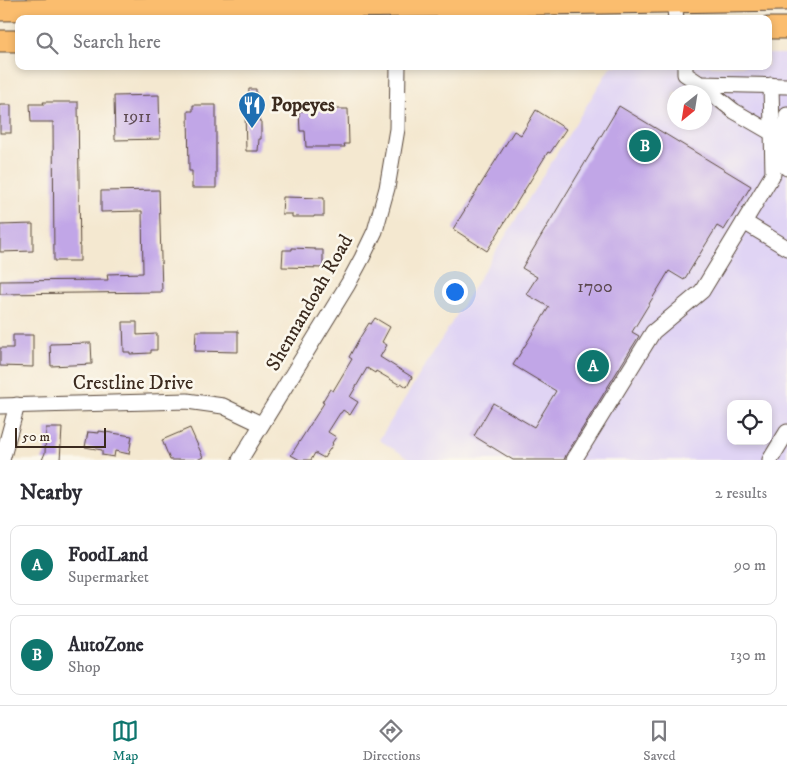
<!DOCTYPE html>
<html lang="en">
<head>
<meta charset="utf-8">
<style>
	:root { --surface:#fff; --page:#f2f2f3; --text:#2b2b33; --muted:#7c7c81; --line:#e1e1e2; --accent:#0f766e }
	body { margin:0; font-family:"IM FELL DW Pica",serif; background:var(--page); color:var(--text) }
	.controls { position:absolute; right:15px; bottom:15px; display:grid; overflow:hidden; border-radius:10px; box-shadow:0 2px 8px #0003 }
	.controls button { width:45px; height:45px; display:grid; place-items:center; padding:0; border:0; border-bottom:1px solid var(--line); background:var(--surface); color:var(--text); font:25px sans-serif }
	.compass { position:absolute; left:667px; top:85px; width:45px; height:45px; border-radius:50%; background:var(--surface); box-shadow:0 2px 8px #0003; rotate:210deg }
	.scale { position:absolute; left:15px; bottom:12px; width:91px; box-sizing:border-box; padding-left:5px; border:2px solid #3b2a1e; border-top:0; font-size:14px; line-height:18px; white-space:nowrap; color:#3b2a1e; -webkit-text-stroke:4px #fbf7ec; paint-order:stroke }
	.you { position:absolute; left:454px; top:291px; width:18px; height:18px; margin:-12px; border:4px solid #fff; border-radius:50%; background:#1a73e8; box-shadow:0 0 0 8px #1a73e833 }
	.badge { display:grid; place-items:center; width:32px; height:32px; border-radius:50%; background:var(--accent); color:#fff; font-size:16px; font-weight:700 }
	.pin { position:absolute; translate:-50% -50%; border:2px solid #fff; box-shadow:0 1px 5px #0006 }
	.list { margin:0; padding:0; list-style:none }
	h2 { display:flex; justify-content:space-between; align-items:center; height:65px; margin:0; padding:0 20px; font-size:21px }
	h2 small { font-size:16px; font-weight:400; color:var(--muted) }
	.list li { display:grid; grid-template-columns:32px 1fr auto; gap:15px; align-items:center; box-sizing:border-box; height:80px; margin:0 10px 10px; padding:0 10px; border:1px solid var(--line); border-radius:10px }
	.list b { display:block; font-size:19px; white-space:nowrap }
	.list p { margin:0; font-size:16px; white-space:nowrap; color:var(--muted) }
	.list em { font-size:16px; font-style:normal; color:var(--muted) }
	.icon { flex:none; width:28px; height:28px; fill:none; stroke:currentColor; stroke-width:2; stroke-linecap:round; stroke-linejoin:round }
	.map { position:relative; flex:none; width:787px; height:460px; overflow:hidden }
	.search { position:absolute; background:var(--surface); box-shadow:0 2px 8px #0003; left:15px; right:15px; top:15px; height:55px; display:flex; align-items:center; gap:12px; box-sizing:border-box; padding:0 18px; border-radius:10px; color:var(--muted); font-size:19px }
	.sheet { height:245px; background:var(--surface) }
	nav { display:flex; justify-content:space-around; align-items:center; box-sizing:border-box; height:70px; border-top:1px solid var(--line); background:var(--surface); font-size:14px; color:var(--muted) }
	nav a { display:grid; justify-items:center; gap:2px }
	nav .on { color:var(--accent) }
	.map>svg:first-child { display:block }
	.built { fill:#e0d4f4; fill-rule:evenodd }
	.building { fill:#c1a6e7 }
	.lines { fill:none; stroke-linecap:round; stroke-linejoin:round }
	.minor-casing { stroke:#574639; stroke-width:17 }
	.highway-casing { stroke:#574639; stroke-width:23 }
	.minor { stroke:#fff; stroke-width:15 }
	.highway { stroke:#fbbd6e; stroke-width:21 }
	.labels { text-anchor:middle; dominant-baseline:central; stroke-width:5; stroke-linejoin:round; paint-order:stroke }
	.number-label { font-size:18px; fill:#5c4950 }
	.poi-label { font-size:20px; font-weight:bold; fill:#3b2a1e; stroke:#fbf7ec; text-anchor:start }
	.street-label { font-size:20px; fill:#3b2a1e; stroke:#fbf7ec }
</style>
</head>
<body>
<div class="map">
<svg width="787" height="460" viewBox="0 0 787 460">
	<rect width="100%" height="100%" fill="#fbf7ec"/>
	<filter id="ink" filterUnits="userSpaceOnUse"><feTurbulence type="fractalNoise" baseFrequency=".02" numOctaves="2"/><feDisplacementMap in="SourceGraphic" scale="10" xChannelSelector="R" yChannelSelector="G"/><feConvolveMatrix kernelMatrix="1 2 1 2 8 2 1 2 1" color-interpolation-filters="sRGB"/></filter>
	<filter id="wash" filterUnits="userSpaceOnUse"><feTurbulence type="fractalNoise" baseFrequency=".0096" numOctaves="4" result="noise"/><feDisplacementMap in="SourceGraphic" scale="20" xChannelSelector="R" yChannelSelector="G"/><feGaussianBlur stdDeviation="1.12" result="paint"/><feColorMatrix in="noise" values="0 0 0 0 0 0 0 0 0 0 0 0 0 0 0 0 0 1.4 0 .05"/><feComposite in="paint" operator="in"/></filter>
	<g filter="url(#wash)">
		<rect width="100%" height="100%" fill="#f4e8d0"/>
		<!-- built -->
		<path class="built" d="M768 54H787V460H412L379 440 611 66H768ZM674 92H704V122H674ZM731 404H768V441H731Z"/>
		<g id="blocks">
			<!-- building -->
			<g class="building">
				<polygon points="249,89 256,89 256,110 259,110 259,121 261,121 261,139 259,139 258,151 246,151 245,110 247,110"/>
				<polygon points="159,95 160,139 115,140 114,96"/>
				<polygon points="43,102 78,102 80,261 54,261 53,122 31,122 30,104 44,104"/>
				<rect x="0" y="105" width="11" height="28"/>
				<polygon points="193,105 216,105 216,188 192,188 192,171 189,171 188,111 193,111"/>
				<polygon points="619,106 751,186 724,230 717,226 684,280 669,271 632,332 639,336 566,455 564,460 513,460 474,436 493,403 534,427 556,391 513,365 549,307 526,294 537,277 522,268"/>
				<polygon points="304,109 348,109 349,144 344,144 345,147 306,147 305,131 300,131 299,111 304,111"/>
				<polygon points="536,110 566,129 550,153 548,152 487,251 453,229 514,131 521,135"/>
				<polygon points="159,190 162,292 0,294 0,281 108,280 107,274 143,273 142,211 101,212 101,191"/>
				<polygon points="283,197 324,198 324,216 314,216 314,217 292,217 292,214 282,214"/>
				<polygon points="33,224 33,251 0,252 0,225"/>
				<polygon points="292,248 315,249 315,250 323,250 323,268 282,267 283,250 292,250"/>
				<polygon points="375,318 390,327 382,342 387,345 380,357 412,377 407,387 401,383 400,385 376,371 375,373 367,368 350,397 358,402 350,415 343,410 341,413 340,413 328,432 336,437 332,443 333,444 324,458 315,453 311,460 300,460 291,455 324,403 322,402 330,389 333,391 352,359 349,357 359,339 369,323 371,324"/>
				<polygon points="123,322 137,322 137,335 157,334 157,350 151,350 151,353 130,354 130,352 124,352"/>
				<polygon points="196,331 238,331 238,352 195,351"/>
				<polygon points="13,335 33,335 33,367 0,366 0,348 13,348"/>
				<polygon points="91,343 92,364 51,366 50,344"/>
				<polygon points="46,428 62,428 60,460 42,460 45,453"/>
				<polygon points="190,428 203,457 197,460 170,460 162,440"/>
				<polygon points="99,431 132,436 129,454 115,451 114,457 102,455 102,450 85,447 88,432 99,433"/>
			</g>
		</g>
	</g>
	<g filter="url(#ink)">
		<use href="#blocks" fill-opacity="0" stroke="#574639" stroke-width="1"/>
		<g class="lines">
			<!-- minor casing -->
			<g class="minor-casing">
				<g id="minor">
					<polyline points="674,0 676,19"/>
					<polyline points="685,66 685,74 700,84 734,111 772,133"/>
					<polyline points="700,84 787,86"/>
					<polyline points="771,85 773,174 744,222 787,248"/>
					<polyline points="787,115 785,139 785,166 787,168"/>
					<polyline points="0,406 187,401 223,406 261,424"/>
					<polyline points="2,460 17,405"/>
					<polyline points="240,460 348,284 362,258 375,231 387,188 397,129 398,66"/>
					<polyline points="574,460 653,332 702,291 744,222"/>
					<polyline points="770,460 787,432"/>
				</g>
			</g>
			<!-- highway casing -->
			<g class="highway-casing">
				<g id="highway">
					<polyline points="0,10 427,6 785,0"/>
					<polyline points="768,28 787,28"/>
					<polyline points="0,41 19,41"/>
				</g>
			</g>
			<!-- minor -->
			<use href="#minor" class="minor"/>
			<!-- highway -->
			<use href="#highway" class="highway"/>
		</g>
	</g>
	<!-- icons -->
	<defs>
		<g id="restaurant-pin" transform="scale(1.4375)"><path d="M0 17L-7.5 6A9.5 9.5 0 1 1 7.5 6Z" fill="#1f6fb2" stroke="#fbf7ec"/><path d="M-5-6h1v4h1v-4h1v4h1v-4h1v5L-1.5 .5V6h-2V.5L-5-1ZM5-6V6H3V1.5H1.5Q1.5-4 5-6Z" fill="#fff"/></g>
	</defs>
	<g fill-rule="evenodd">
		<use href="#restaurant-pin" x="252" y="105"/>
	</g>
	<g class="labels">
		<!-- number labels -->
		<g class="number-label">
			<text x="137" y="117">1911</text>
			<text x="595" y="287">1700</text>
		</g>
		<!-- poi labels -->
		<g class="poi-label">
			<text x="271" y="105">Popeyes</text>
		</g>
		<!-- street labels -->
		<g class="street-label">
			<text transform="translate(310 303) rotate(-60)">Shennandoah Road</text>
			<text x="133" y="383">Crestline Drive</text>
		</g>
	</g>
</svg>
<div class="controls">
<button><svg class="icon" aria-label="locate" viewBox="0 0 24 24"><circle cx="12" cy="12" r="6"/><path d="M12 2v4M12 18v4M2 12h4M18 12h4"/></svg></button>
</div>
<svg class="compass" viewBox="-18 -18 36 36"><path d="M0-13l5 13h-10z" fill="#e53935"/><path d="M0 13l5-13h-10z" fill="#7c7c81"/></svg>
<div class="scale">50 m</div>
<div class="you"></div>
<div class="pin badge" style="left:593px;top:366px">A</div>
<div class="pin badge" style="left:645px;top:146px">B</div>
<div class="search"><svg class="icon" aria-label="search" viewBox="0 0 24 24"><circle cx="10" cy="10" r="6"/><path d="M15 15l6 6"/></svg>Search here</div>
</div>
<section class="sheet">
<h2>Nearby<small>2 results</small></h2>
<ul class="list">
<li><span class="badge">A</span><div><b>FoodLand</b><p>Supermarket</p></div><em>90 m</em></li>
<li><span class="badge">B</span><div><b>AutoZone</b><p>Shop</p></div><em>130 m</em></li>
</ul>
</section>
<nav>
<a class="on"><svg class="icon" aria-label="map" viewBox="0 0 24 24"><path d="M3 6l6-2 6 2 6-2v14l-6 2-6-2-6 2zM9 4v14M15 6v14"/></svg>Map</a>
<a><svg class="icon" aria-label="directions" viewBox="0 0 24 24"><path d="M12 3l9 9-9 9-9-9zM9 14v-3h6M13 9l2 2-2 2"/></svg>Directions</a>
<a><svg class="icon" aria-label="saved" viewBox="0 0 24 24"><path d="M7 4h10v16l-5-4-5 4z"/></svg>Saved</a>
</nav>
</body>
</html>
